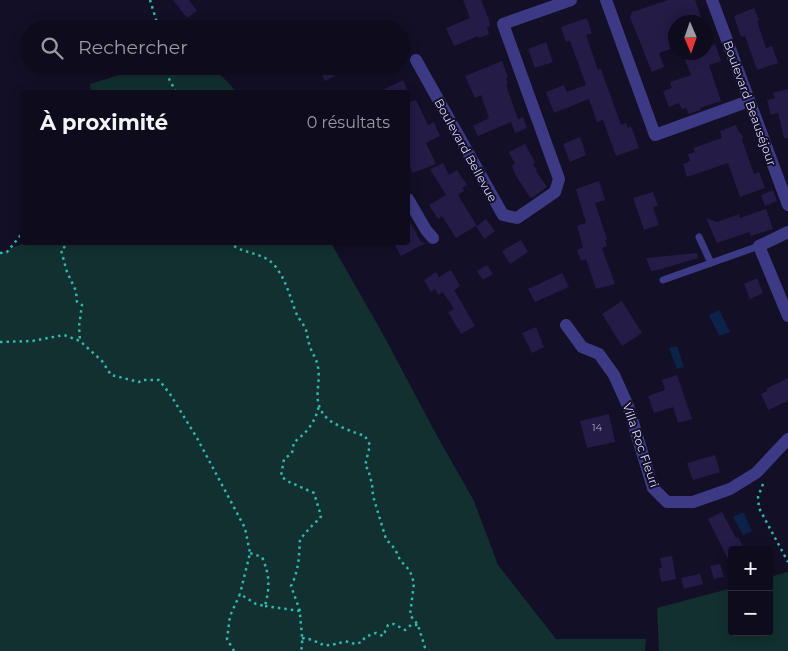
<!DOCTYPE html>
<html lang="fr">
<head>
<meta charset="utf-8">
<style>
	:root { --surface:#0e0b1c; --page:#171425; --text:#f1f3f6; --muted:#9b9ba3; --line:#2e2b3b }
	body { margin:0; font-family:Montserrat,sans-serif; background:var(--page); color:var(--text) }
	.controls { position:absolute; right:15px; bottom:15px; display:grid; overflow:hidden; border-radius:5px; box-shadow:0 2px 12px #0003 }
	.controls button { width:45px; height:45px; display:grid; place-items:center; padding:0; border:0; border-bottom:1px solid var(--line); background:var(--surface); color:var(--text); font:25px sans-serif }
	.compass { position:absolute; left:668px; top:15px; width:45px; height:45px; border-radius:50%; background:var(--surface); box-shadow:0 2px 12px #0003; rotate:178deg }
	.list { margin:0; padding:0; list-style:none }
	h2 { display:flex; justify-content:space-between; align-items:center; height:65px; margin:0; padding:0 20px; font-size:21px }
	h2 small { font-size:16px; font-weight:400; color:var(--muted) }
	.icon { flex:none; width:28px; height:28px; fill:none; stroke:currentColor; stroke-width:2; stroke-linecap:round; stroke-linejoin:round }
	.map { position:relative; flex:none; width:788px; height:651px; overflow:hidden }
	.search { position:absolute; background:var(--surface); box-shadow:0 2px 12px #0003; left:20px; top:20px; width:390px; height:55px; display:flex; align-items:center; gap:12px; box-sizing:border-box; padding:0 18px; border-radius:28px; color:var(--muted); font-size:19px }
	.panel { position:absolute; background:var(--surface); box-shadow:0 2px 12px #0003; left:20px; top:90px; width:390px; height:155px; border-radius:5px }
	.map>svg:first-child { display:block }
	.green { fill:#12302f }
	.water { fill:#0c2248 }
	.building { fill:#241b47 }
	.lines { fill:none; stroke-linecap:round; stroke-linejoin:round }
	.path { stroke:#2fb8b0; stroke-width:2.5; stroke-dasharray:2.5 4; stroke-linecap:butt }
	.lane { stroke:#3d3a85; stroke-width:7 }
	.street { stroke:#3d3a85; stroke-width:12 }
	.labels { text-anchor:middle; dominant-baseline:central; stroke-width:4; stroke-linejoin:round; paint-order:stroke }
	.number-label { font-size:10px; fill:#aca6d1 }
	.street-label { font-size:12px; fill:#d9d4ff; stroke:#130f26 }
</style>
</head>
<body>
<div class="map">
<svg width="788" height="651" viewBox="0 0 788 651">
	<rect width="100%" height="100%" fill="#130f26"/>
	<!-- green -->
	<g class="green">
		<polygon points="149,66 212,66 237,92 91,92 90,84"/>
		<polygon points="24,243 331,243 384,336 436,434 474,501 498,565 556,639 646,639 645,651 0,651 0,253"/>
		<polygon points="788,572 788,651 659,651 657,608 732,588 732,632 769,632 769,577"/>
	</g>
	<!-- water -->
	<g class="water">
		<polygon points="719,310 730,332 719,336 709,315"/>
		<polygon points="677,346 684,367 677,369 669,348"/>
		<polygon points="743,512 752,531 743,535 733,517"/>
	</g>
	<!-- building -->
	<g class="building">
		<polygon points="173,0 189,0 197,11 187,18"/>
		<polygon points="463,0 481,0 489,20 490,26 487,27 489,34 479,38 478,36 454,46 446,28 470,18"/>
		<polygon points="668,0 695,0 703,22 676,22 676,47 659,53 664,67 652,72 630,17 632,12"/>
		<polygon points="754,8 759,20 757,21 766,48 772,46 778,63 757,70 745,36 741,37 734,16"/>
		<polygon points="587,18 592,33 586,35 598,70 601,69 621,125 626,123 628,128 631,126 639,148 616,156 603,120 597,122 589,99 554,113 546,92 564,85 567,92 586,85 570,41 566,42 561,27"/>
		<polygon points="546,42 553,62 535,68 528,49"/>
		<polygon points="715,44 721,61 709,65 721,101 700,108 701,110 689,114 686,108 682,109 679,103 669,107 663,91 672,88 670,82 691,75 684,57 696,52 706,52 706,48"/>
		<polygon points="502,61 508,77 506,78 508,84 506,85 518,119 514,121 523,117 527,128 515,133 511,122 478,136 473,126 489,118 481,95 475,98 465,76"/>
		<polygon points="317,66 330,66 335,76 325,81"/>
		<polygon points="403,80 408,92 378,92"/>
		<polygon points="788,89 788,138 784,138 778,113 771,115 767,100 775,98 773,93"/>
		<polygon points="416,100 428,125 434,122 440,136 426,143 436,164 413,173 408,162 408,103"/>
		<polygon points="736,125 739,132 743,136 742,140 754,174 759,172 765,188 740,197 728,163 687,177 683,164 690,161 688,154 695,152 693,148 722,138 720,131"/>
		<polygon points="580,137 586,155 570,162 563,144"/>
		<polygon points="525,144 535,162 533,164 537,170 536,171 547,187 532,198 529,196 515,174 512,165 515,164 509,152"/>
		<polygon points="443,163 449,175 457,170 467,185 462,188 464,191 458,195 477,226 486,219 495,231 484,239 476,226 456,238 442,216 438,219 429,205 446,195 430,169"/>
		<polygon points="599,181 605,200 595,203 607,239 605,240 607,246 602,248 615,284 596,289 586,259 581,261 577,250 583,247 577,226 586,223 576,189"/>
		<polygon points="773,190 777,201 765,206 761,195"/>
		<polygon points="653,192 658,206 653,207 659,225 644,230 633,198"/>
		<polygon points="766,209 773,229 751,236 749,232 717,243 706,218 717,222 739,214 740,218"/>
		<polygon points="408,218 421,242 426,243 401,256 393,242 408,242"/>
		<polygon points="521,240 528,252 510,264 502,251"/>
		<polygon points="697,253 698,258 658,270 651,271 646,258"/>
		<polygon points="487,265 493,274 483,280 477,271"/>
		<polygon points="451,270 460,286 454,290 475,326 461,334 448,312 454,309 443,292 438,295 435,289 431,292 424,280 436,272 439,277"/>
		<polygon points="562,273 569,287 535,302 528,289"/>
		<polygon points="757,278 763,293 750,299 744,284"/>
		<polygon points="622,301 642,333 622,346 602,314"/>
		<polygon points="536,327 544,347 532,353 522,333"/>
		<polygon points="677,375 692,419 678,423 673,407 654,413 648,396 665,390 662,380"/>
		<polygon points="788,378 788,401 768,410 761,394 767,391 766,389"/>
		<polygon points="609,414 615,442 587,448 580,421"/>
		<polygon points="715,455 720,472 693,480 687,463"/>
		<polygon points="722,512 736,538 738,537 745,550 732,550 732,567 708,519"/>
		<polygon points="672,556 676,579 661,582 659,568 662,568 660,558"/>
		<polygon points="720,564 724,577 714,579 710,566"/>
		<polygon points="700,574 703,584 684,589 681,578"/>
	</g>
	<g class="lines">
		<!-- path -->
		<g class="path">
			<polyline points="150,0 159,29"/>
			<polyline points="165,66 168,77 176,92"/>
			<polyline points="70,242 61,250 67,272 76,291 77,302 82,305 79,326 80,341"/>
			<path d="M229 242C242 255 263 251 275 266 287 281 290 298 297 315 299 319 303 323 305 328 308 333 307 340 310 346 312 354 317 359 318 367 321 383 313 398 322 412 328 424 353 432 365 436L370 445 365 466 368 469 372 484 373 496 386 539 395 549 400 560 410 571 414 583 410 615 418 625 426 651"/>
			<polyline points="0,253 7,252 20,236 22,235"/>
			<polyline points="0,342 32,341 64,335 80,341 102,361 111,375 139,382 142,380 159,380 170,394 197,438 245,528 250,553 240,594"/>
			<polyline points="763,484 758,497 759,508 788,562"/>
			<path d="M265 606 300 611C300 624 304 639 301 651"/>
			<path d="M300 611 291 586C299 570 299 556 300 539 307 532 312 524 320 519L321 516 314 493 287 481 281 476 284 459 292 453 294 442C307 433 316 421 319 405"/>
			<path d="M302 638C323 640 318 651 345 641L355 644 362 642 365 637 376 633 383 636 388 625 394 624 405 630 411 625H418"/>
			<path d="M234 651 227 639 230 616 240 594 256 604 265 606C270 586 270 576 262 557L250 553"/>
		</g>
		<!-- lane -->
		<g class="lane">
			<polyline points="699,237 711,263"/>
			<polyline points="663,280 759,246"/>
		</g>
		<!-- street -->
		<g class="street">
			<polyline points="606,0 655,135 749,101"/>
			<polyline points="712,0 788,205"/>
			<polyline points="416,60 503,215 517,218 555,192 559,179 503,24 571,0"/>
			<polyline points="408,199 426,230 433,238"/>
			<polyline points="788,232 759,246 788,316"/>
			<polyline points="566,325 582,347 599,354 614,375 628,406 653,488 667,502 693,502 730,489 756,473 788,439"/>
		</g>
	</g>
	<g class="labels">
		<!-- number labels -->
		<g class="number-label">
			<text x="597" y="427">14</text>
		</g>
		<!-- street labels -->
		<g class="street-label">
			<text transform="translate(750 103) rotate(70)">Boulevard Beauséjour</text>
			<text transform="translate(466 150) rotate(61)">Boulevard Bellevue</text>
			<text transform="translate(641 445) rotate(71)">Villa Roc Fleuri</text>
		</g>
	</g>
</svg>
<div class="controls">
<button>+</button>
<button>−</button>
</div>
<svg class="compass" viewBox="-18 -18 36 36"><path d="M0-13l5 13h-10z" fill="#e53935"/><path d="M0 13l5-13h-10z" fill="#9b9ba3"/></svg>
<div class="search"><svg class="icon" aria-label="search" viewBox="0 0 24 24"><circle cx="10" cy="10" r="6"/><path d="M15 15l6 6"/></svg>Rechercher</div>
<section class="panel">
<h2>À proximité<small>0 résultats</small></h2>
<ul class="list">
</ul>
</section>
</div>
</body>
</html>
